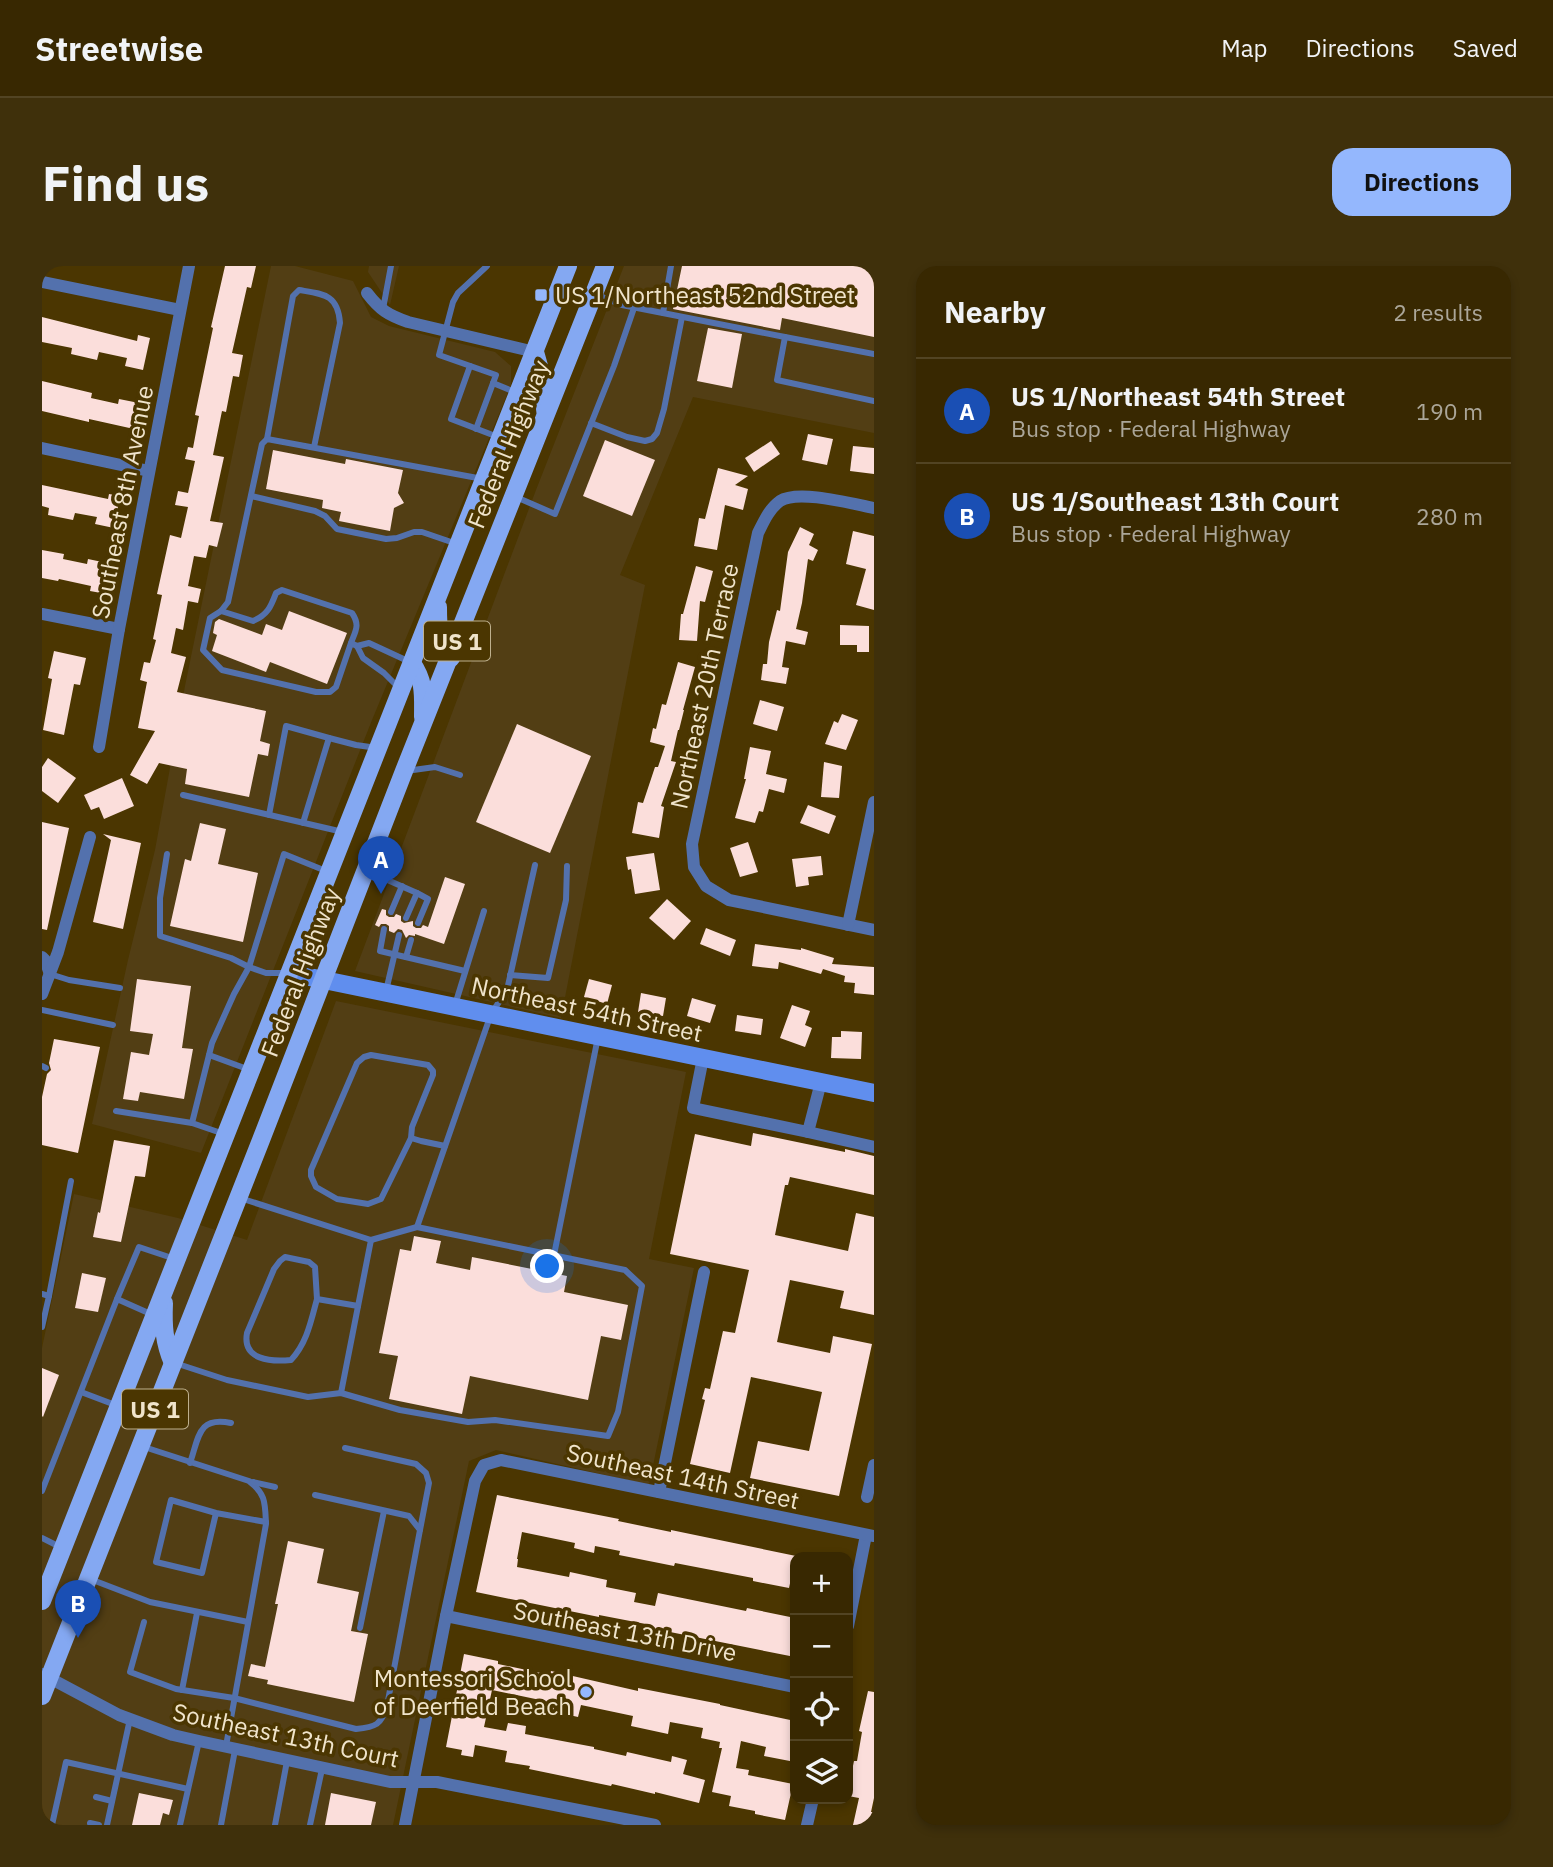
<!DOCTYPE html>
<html lang="en">
<head>
<meta charset="utf-8">
<style>
	:root { --surface:#382801; --page:#3f300b; --text:#f1f3f6; --muted:#aba699; --line:#524423; --accent:#94b7fd }
	body { margin:0; font-family:"IBM Plex Sans",sans-serif; background:var(--page); color:var(--text) }
	.controls { position:absolute; right:21px; bottom:21px; display:grid; overflow:hidden; border-radius:14px; box-shadow:0 4px 10px #0003 }
	.controls button { width:63px; height:63px; display:grid; place-items:center; padding:0; border:0; border-bottom:2px solid var(--line); background:var(--surface); color:var(--text); font:35px sans-serif }
	.you { position:absolute; left:506px; top:1001px; width:24px; height:24px; margin:-18px; border:5px solid #fff; border-radius:50%; background:#1a73e8; box-shadow:0 0 0 10px #1a73e833 }
	.badge { display:grid; place-items:center; width:46px; height:46px; border-radius:50%; background:var(--accent); color:#fff; font-size:23px; font-weight:700 }
	.pin { position:absolute; translate:-50% -58px; filter:drop-shadow(0 2px 4px #0008) }
	.pin::after { content:''; position:absolute; top:37px; width:24px; height:21px; background:inherit; clip-path:polygon(0 0,100% 0,50% 100%) }
	.list { margin:0; padding:0; list-style:none }
	h2 { display:flex; justify-content:space-between; align-items:center; height:91px; margin:0; padding:0 28px; font-size:30px }
	h2 small { font-size:23px; font-weight:400; color:var(--muted) }
	.list li { display:grid; grid-template-columns:46px 1fr auto; gap:21px; align-items:center; box-sizing:border-box; height:105px; padding:0 28px; border-top:2px solid var(--line) }
	.list b { display:block; font-size:26px; white-space:nowrap }
	.list p { margin:0; font-size:23px; white-space:nowrap; color:var(--muted) }
	.list em { font-size:23px; font-style:normal; color:var(--muted) }
	.icon { flex:none; width:38px; height:38px; fill:none; stroke:currentColor; stroke-width:2; stroke-linecap:round; stroke-linejoin:round }
	.map { position:relative; flex:none; width:832px; height:1559px; overflow:hidden; border-radius:21px }
	header { display:flex; align-items:center; gap:42px; box-sizing:border-box; height:98px; padding:0 35px; background:var(--surface); border-bottom:2px solid var(--line) }
	header strong { font-size:33px }
	nav { display:flex; gap:38px; margin-inline-start:auto; font-size:24px }
	.intro { display:flex; align-items:center; justify-content:space-between; box-sizing:border-box; height:168px; padding:0 42px }
	h1 { margin:0; font-size:49px }
	.button { padding:18px 32px; border-radius:21px; background:var(--accent); color:#111; font-size:24px; font-weight:700 }
	main { display:flex; gap:42px; padding:0 42px }
	aside { flex:1; background:var(--surface); border-radius:21px; box-shadow:0 4px 10px #0003 }
	.map>svg:first-child { display:block }
	.built { fill:#523e14 }
	.building { fill:#fbdedb }
	.lines { fill:none; stroke-linecap:round; stroke-linejoin:round }
	.lane { stroke:#5371ad; stroke-width:6 }
	.street { stroke:#5371ad; stroke-width:12 }
	.secondary { stroke:#608eee; stroke-width:18 }
	.primary { stroke:#84a8f2; stroke-width:18 }
	.poi-dot { fill:#94b7fd; stroke:#4b3601; stroke-width:2.5 }
	.labels { text-anchor:middle; dominant-baseline:central; stroke-width:7; stroke-linejoin:round; paint-order:stroke }
	.shield { fill:#4b3601; stroke:#beb08e; stroke-width:2 }
	.shield-label { font-size:23px; font-weight:bold; fill:#f0e4cb }
	.poi-label { font-size:24px; fill:#f0e4cb; stroke:#4b3601; text-anchor:start }
	.street-label { font-size:24px; fill:#f0e4cb; stroke:#4b3601 }
</style>
</head>
<body>
<header>
<strong>Streetwise</strong>
<nav><a>Map</a><a>Directions</a><a>Saved</a></nav>
</header>
<div class="intro"><h1>Find us</h1><a class="button">Directions</a></div>
<main>
<div class="map">
<svg width="832" height="1559" viewBox="0 0 832 1559">
	<rect width="100%" height="100%" fill="#4b3601"/>
	<!-- built -->
	<g class="built">
		<polygon points="229,0 253,0 311,15 329,51 347,60 453,86 469,100 469,119 330,454 159,887 50,858 86,694 113,584 143,420"/>
		<polygon points="327,0 357,0 348,39 326,6"/>
		<polygon points="582,0 832,0 832,167 651,131 578,309 603,319 519,752 313,705 494,224"/>
		<polygon points="294,735 644,806 607,993 652,1002 607,1219 454,1184 427,1195 351,1559 0,1559 0,1082 32,928 136,952 205,974"/>
	</g>
	<!-- building -->
	<g class="building">
		<polygon points="183,0 214,0 209,22 205,21 190,87 201,89 197,111 191,110 184,146 180,145 171,189 182,191 168,255 181,257 175,281 167,279 164,292 152,290 146,320 159,323 156,337 146,335 141,364 134,362 129,387 144,391 135,426 224,445 218,475 228,478 226,490 216,488 207,531 143,518 145,503 117,497 105,518 88,509 113,465 96,462 105,416 98,414 102,396 108,397 114,374 111,373 120,329 115,328 128,269 139,272 146,241 133,239 136,225 146,227 153,195 143,193 146,181 151,182 157,150 153,149 171,62 169,61"/>
		<polygon points="640,0 832,0 832,71 740,52 738,64 631,43"/>
		<polygon points="0,51 95,75 96,69 108,72 101,104 83,100 85,92 57,86 55,94 29,88 30,82 0,76"/>
		<polygon points="666,62 700,68 690,122 655,115"/>
		<polygon points="0,115 50,127 49,132 76,138 77,133 97,137 92,163 47,153 47,156 0,145"/>
		<polygon points="766,168 791,173 785,199 760,194"/>
		<polygon points="563,174 613,194 590,250 541,230"/>
		<polygon points="729,175 738,188 712,206 703,192"/>
		<polygon points="811,180 832,182 832,208 808,205"/>
		<polygon points="231,184 303,198 304,193 361,204 356,227 362,237 352,242 348,265 297,255 299,246 280,242 281,234 224,223"/>
		<polygon points="676,202 706,210 693,219 706,223 701,244 683,239 675,284 652,280 657,252 663,253"/>
		<polygon points="0,219 66,233 67,228 78,230 72,262 53,258 55,251 33,247 31,254 6,249 7,242 0,240"/>
		<polygon points="758,261 772,268 767,279 776,284 771,295 766,293 760,337 754,363 766,366 763,379 744,375 740,401 747,402 744,418 719,414 721,398 725,398 727,376 735,344 738,345 746,286"/>
		<polygon points="811,265 832,270 832,344 814,339 824,303 804,298"/>
		<polygon points="0,284 22,288 21,293 45,298 46,293 65,297 59,327 48,325 49,320 17,313 16,315 0,312"/>
		<polygon points="654,300 671,305 663,336 658,335 655,375 637,374 639,348 641,348"/>
		<polygon points="247,345 305,367 285,418 228,396 224,406 170,385 175,369 171,367 173,356 177,353 220,369 224,358 240,364"/>
		<polygon points="798,359 827,360 827,386 815,386 815,379 798,379"/>
		<polygon points="12,385 44,392 38,419 32,418 22,469 1,464 10,413 6,412"/>
		<polygon points="636,396 653,401 641,444 642,444 637,464 636,464 629,495 634,496 619,540 622,541 617,572 590,567 596,536 601,537 613,501 616,501 623,480 608,476 611,462 614,463 620,438 624,439"/>
		<polygon points="718,434 742,441 735,465 711,458"/>
		<polygon points="800,448 816,454 804,484 783,478 792,455 796,457"/>
		<polygon points="475,458 549,490 508,587 434,556"/>
		<polygon points="708,481 729,485 724,508 745,513 742,527 727,523 721,546 717,545 713,557 693,552 704,513 702,513"/>
		<polygon points="6,492 34,512 16,537 0,525 0,501"/>
		<polygon points="782,496 800,500 797,532 779,531"/>
		<polygon points="80,512 92,540 62,553 57,541 49,544 42,529"/>
		<polygon points="766,539 794,550 787,568 758,557"/>
		<polygon points="0,556 27,562 5,664 0,663"/>
		<polygon points="158,557 184,563 176,598 216,607 201,676 128,660 143,593 149,595"/>
		<polygon points="61,568 99,577 81,663 51,656 69,574"/>
		<polygon points="706,576 716,606 698,611 688,582"/>
		<polygon points="612,587 618,624 593,628 589,603 586,604 584,591"/>
		<polygon points="779,590 781,609 766,611 767,619 754,621 750,593"/>
		<polygon points="403,611 423,618 402,678 373,668 373,670 367,669 364,672 360,664 356,663 352,667 347,665 347,660 344,658 339,658 337,661 333,659 340,643 344,644 344,649 347,651 352,651 354,648 359,650 359,655 362,657 371,655 371,660 374,662 379,662 381,659 386,661"/>
		<polygon points="625,633 649,655 632,674 607,652"/>
		<polygon points="664,662 694,674 688,690 658,678"/>
		<polygon points="713,678 759,684 759,682 792,692 790,698 832,701 832,729 812,727 813,717 802,716 803,710 781,703 779,708 737,696 736,703 710,700"/>
		<polygon points="95,713 149,720 140,782 151,783 142,833 98,826 96,835 81,833 89,786 107,789 111,768 88,765"/>
		<polygon points="547,713 570,719 565,738 542,731"/>
		<polygon points="599,727 624,732 621,750 596,746"/>
		<polygon points="650,732 674,739 668,757 645,750"/>
		<polygon points="750,739 768,745 763,759 770,762 763,781 738,772"/>
		<polygon points="695,749 721,753 719,769 693,765"/>
		<polygon points="799,765 820,766 819,793 789,792 790,771 799,771"/>
		<polygon points="12,773 58,781 36,887 0,879 0,831 5,808 9,804 7,797"/>
		<polygon points="711,867 803,886 803,883 832,890 832,929 748,911 746,919 743,919 733,969 806,985 814,947 832,951 832,1049 798,1042 802,1025 748,1014 735,1076 788,1087 791,1070 830,1078 797,1230 708,1212 716,1175 767,1185 780,1126 709,1111 688,1207 648,1198 663,1134 660,1133 663,1122 668,1123 681,1065 693,1067 707,1004 628,988 653,868 709,880"/>
		<polygon points="72,874 108,880 103,911 93,910 79,976 51,971 56,946 58,947"/>
		<polygon points="372,970 399,975 394,997 428,1004 430,991 525,1010 522,1026 586,1039 579,1074 559,1070 546,1134 428,1110 420,1148 347,1133 356,1090 337,1087 358,983 369,985"/>
		<polygon points="40,1007 64,1012 56,1046 33,1042"/>
		<polygon points="0,1102 17,1109 1,1151 0,1150"/>
		<polygon points="455,1229 577,1253 576,1255 629,1266 629,1264 754,1290 747,1322 711,1315 711,1312 633,1297 632,1300 577,1289 578,1285 553,1280 552,1287 532,1282 533,1277 480,1266 475,1293 476,1293 475,1301 527,1311 528,1306 565,1314 564,1321 594,1327 592,1336 613,1340 616,1327 704,1345 705,1342 753,1352 753,1391 608,1362 609,1359 557,1349 557,1351 434,1326"/>
		<polygon points="246,1275 282,1283 275,1317 317,1326 309,1365 326,1368 312,1436 225,1418 226,1414 206,1410 209,1398 223,1401 236,1338 233,1338"/>
		<polygon points="422,1388 456,1395 456,1398 508,1409 509,1405 596,1425 596,1422 678,1438 678,1439 753,1455 750,1473 753,1474 753,1496 722,1490 724,1481 699,1475 694,1502 707,1504 706,1509 751,1518 743,1554 713,1548 713,1545 687,1540 689,1530 670,1526 680,1482 677,1482 678,1476 659,1472 661,1462 628,1456 626,1468 589,1460 591,1450 539,1439 536,1451 501,1443 503,1435 450,1424 442,1461 464,1465 466,1457 484,1460 483,1468 552,1481 552,1483 584,1490 585,1486 629,1496 630,1490 645,1494 641,1508 663,1514 657,1537 613,1526 613,1528 570,1518 569,1520 487,1503 488,1500 463,1496 465,1485 433,1479 431,1491 419,1489 420,1484 404,1481"/>
		<polygon points="826,1425 832,1426 832,1532 829,1546 832,1546 832,1559 811,1559 817,1532 806,1530 806,1524 812,1495 815,1495 820,1466 817,1465"/>
		<polygon points="97,1527 131,1534 127,1549 121,1547 118,1559 90,1559"/>
		<polygon points="289,1527 334,1536 329,1559 283,1559"/>
	</g>
	<g class="lines">
		<!-- lane -->
		<g class="lane">
			<polyline points="553,28 580,39 743,71 735,114 832,135"/>
			<polyline points="341,43 349,0"/>
			<polyline points="621,47 629,0"/>
			<polyline points="743,71 832,88"/>
			<polyline points="428,100 409,153 456,171"/>
			<polyline points="451,117 475,127"/>
			<polyline points="549,157 585,171 603,175 610,173 615,167 622,143 640,51"/>
			<polyline points="434,163 454,109 397,89 411,36 416,27 445,0"/>
			<path d="M225 173 251 30 257 24C281 28 296 28 298 57L272 181"/>
			<polyline points="209,230 273,245 283,250 295,263 344,273 355,272 372,266 380,266 415,278"/>
			<polyline points="474,231 513,248 572,100 592,42"/>
			<path d="M179 345 211 355C226 349 229 340 234 327L240 324 310 347C318 359 314 364 309 377"/>
			<polyline points="315,380 309,377 294,421 288,426 274,426 180,404 161,384 168,352 179,345 186,336 220,178 225,173 441,213"/>
			<polyline points="358,423 342,407 321,392 315,380 327,377 368,396"/>
			<polyline points="364,505 393,501 418,509"/>
			<polyline points="141,529 301,566"/>
			<polyline points="227,549 244,460 287,472"/>
			<polyline points="261,557 287,472 314,479 335,482"/>
			<polyline points="125,588 118,632 118,670 189,692 207,701 242,588 284,605"/>
			<polyline points="325,605 375,627 364,652"/>
			<polyline points="375,627 386,633 376,657"/>
			<polyline points="349,646 360,620"/>
			<polyline points="342,663 338,685 423,705"/>
			<polyline points="364,691 369,674"/>
			<polyline points="8,708 27,714 78,722"/>
			<polyline points="468,709 506,712 524,634 525,600"/>
			<polyline points="344,725 357,669"/>
			<polyline points="413,739 442,645"/>
			<polyline points="0,744 71,759"/>
			<polyline points="167,789 208,804"/>
			<polyline points="0,800 4,802"/>
			<polyline points="74,845 150,857"/>
			<polyline points="182,868 150,857 170,777 192,728 207,701 224,707 246,707"/>
			<polyline points="369,872 339,933 326,938 295,933 274,921 269,910 269,904 315,797 322,791 329,789 386,799 391,805 391,809 370,861 369,872 379,875 403,880"/>
			<polyline points="375,961 449,748 465,724 493,599"/>
			<polyline points="512,989 556,771"/>
			<polyline points="0,1028 7,1030 0,1061"/>
			<polyline points="7,1030 29,915"/>
			<polyline points="75,1033 97,981 133,993"/>
			<path d="M275 1033C269 1055 265 1077 249 1094 229 1096 200 1094 205 1067L232 1003 238 995 243 991 267 996 273 1001 275 1033 316 1040"/>
			<polyline points="133,1097 185,1114 266,1131 299,1127 358,1144 426,1156 453,1154 566,1170 576,1146 600,1020 583,1004 375,961 329,974 198,932"/>
			<polyline points="39,1126 76,1140"/>
			<polyline points="299,1127 329,974"/>
			<path d="M99 1180 207 1215C224 1228 223 1237 224 1258L184 1480"/>
			<polyline points="303,1182 374,1198 384,1207 387,1217 378,1264"/>
			<path d="M148 1197C157 1171 156 1150 189 1157"/>
			<polyline points="211,1216 233,1221"/>
			<polyline points="0,1225 75,1033 111,1049"/>
			<polyline points="174,1247 160,1307 114,1296 129,1234 174,1247 224,1256"/>
			<polyline points="0,1272 20,1282"/>
			<polyline points="48,1313 108,1336 206,1356"/>
			<path d="M102 1356 88 1406 134 1423 192 1432 314 1463C334 1461 339 1459 345 1440L378 1264 367 1250 273 1229"/>
			<polyline points="318,1362 342,1245"/>
			<polyline points="140,1424 155,1347"/>
			<polyline points="54,1531 70,1535"/>
			<polyline points="48,1557 57,1559"/>
			<polyline points="10,1559 24,1496 146,1523"/>
			<polyline points="65,1559 88,1453"/>
			<polyline points="138,1559 157,1475"/>
			<polyline points="179,1559 193,1484"/>
			<polyline points="233,1559 245,1495"/>
			<polyline points="268,1559 280,1503"/>
		</g>
		<!-- street -->
		<g class="street">
			<polyline points="0,16 138,44"/>
			<path d="M325 27C338 44 346 49 366 56L493 86"/>
			<polyline points="0,182 107,205"/>
			<path d="M832 242C811 238 756 223 738 235 727 243 722 255 716 267L650 578 652 601 664 620 687 634 832 664"/>
			<polyline points="0,348 77,363"/>
			<polyline points="57,481 77,363 147,0"/>
			<polyline points="806,659 832,536"/>
			<polyline points="0,691 3,694 8,708"/>
			<polyline points="0,728 16,686 48,571"/>
			<polyline points="661,792 651,842 766,866 779,816"/>
			<polyline points="766,866 832,881"/>
			<polyline points="617,1226 662,1006"/>
			<polyline points="825,1231 832,1199"/>
			<polyline points="404,1350 753,1421"/>
			<polyline points="806,1360 824,1269"/>
			<polyline points="0,1408 77,1449 131,1469 157,1475 348,1516 395,1516 613,1559"/>
			<polyline points="363,1559 404,1350 433,1215 442,1199 459,1194 832,1270"/>
			<polyline points="765,1559 771,1533"/>
		</g>
		<!-- secondary -->
		<polyline class="secondary" points="248,707 832,827"/>
		<!-- primary -->
		<g class="primary">
			<polyline points="493,86 504,125 503,144"/>
			<path d="M396 341C396 361 396 376 409 392"/>
			<path d="M370 397C383 416 381 429 381 451"/>
			<path d="M122 1037C121 1059 122 1077 131 1097"/>
			<polyline points="0,1335 526,0"/>
			<polyline points="0,1430 219,874 362,505 563,0"/>
		</g>
	</g>
	<!-- markers -->
	<g class="poi-dot">
		<rect x="492" y="22" width="14" height="14" rx="3.5"/>
		<circle cx="544" cy="1426" r="7"/>
	</g>
	<g class="labels">
		<!-- shield labels -->
		<g class="shield">
			<rect x="382" y="355.5" width="66" height="39" rx="5"/>
			<rect x="80" y="1123.5" width="66" height="39" rx="5"/>
		</g>
		<g class="shield-label">
			<text x="415" y="375">US 1</text>
			<text x="113" y="1143">US 1</text>
		</g>
		<!-- poi labels -->
		<g class="poi-label">
			<text x="513" y="29">US 1/Northeast 52nd Street</text>
			<text x="530" y="1412" text-anchor="end">Montessori School<tspan x="530" dy="28">of Deerfield Beach</tspan></text>
		</g>
		<!-- street labels -->
		<g class="street-label">
			<text transform="translate(466 178) rotate(-68)">Federal Highway</text>
			<text transform="translate(80 236) rotate(-79)">Southeast 8th Avenue</text>
			<text transform="translate(662 420) rotate(-78)">Northeast 20th Terrace</text>
			<text transform="translate(258 706) rotate(-69)">Federal Highway</text>
			<text transform="translate(545 743) rotate(12)">Northeast 54th Street</text>
			<text transform="translate(641 1210) rotate(12)">Southeast 14th Street</text>
			<text transform="translate(583 1365) rotate(11)">Southeast 13th Drive</text>
			<text transform="translate(244 1469) rotate(12)">Southeast 13th Court</text>
		</g>
	</g>
</svg>
<div class="controls">
<button>+</button>
<button>−</button>
<button><svg class="icon" aria-label="locate" viewBox="0 0 24 24"><circle cx="12" cy="12" r="6"/><path d="M12 2v4M12 18v4M2 12h4M18 12h4"/></svg></button>
<button><svg class="icon" aria-label="layers" viewBox="0 0 24 24"><path d="M12 4l9 5-9 5-9-5zM3 14l9 5 9-5"/></svg></button>
</div>
<div class="you"></div>
<div class="pin badge" style="left:339px;top:628px;background:#1a4fb4">A</div>
<div class="pin badge" style="left:36px;top:1372px;background:#1a4fb4">B</div>
</div>
<aside>
<h2>Nearby<small>2 results</small></h2>
<ul class="list">
<li><span class="badge" style="background:#1a4fb4">A</span><div><b>US 1/Northeast 54th Street</b><p>Bus stop · Federal Highway</p></div><em>190 m</em></li>
<li><span class="badge" style="background:#1a4fb4">B</span><div><b>US 1/Southeast 13th Court</b><p>Bus stop · Federal Highway</p></div><em>280 m</em></li>
</ul>
</aside>
</main>
</body>
</html>
